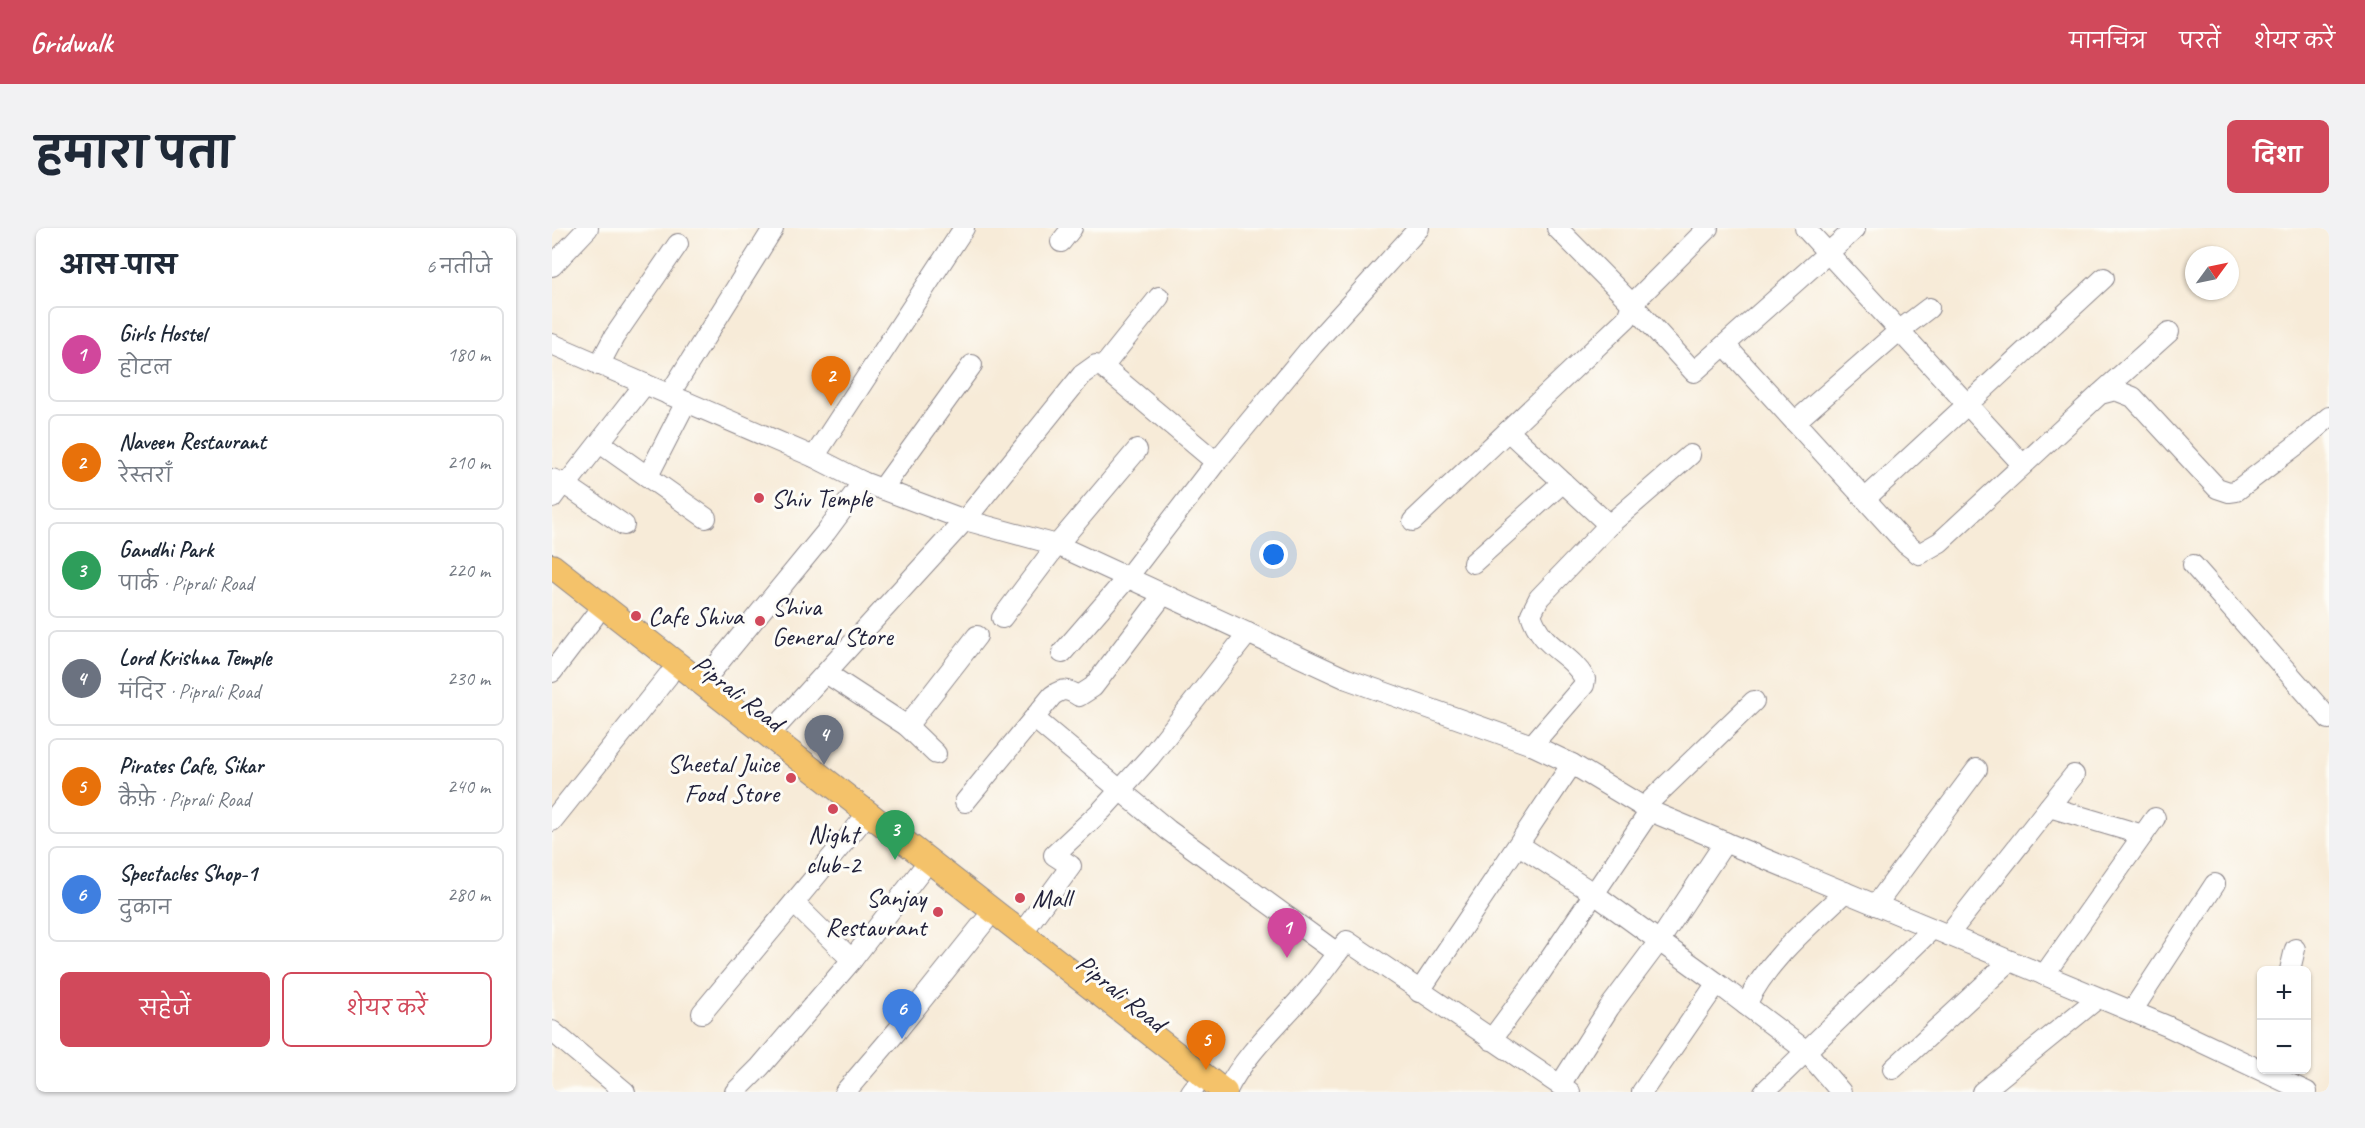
<!DOCTYPE html>
<html lang="hi">
<head>
<meta charset="utf-8">
<style>
	:root { --surface:#fff; --page:#f2f2f3; --text:#1f2937; --muted:#747a83; --line:#e0e1e3; --accent:#d1495b }
	body { margin:0; font-family:Caveat,"Playpen Sans Deva",sans-serif; background:var(--page); color:var(--text) }
	.controls { position:absolute; right:18px; bottom:18px; display:grid; overflow:hidden; border-radius:9px; box-shadow:0 2px 4px #0004 }
	.controls button { width:54px; height:54px; display:grid; place-items:center; padding:0; border:0; border-bottom:2px solid var(--line); background:var(--surface); color:var(--text); font:30px sans-serif }
	.compass { position:absolute; left:1633px; top:18px; width:54px; height:54px; border-radius:50%; background:var(--surface); box-shadow:0 2px 4px #0004; rotate:57deg }
	.you { position:absolute; left:722px; top:327px; width:21px; height:21px; margin:-15px; border:4px solid #fff; border-radius:50%; background:#1a73e8; box-shadow:0 0 0 9px #1a73e833 }
	.badge { display:grid; place-items:center; width:39px; height:39px; border-radius:50%; background:var(--accent); color:#fff; font-size:20px; font-weight:700 }
	.pin { position:absolute; translate:-50% -50px; filter:drop-shadow(0 2px 3px #0008) }
	.pin::after { content:''; position:absolute; top:32px; width:21px; height:18px; background:inherit; clip-path:polygon(0 0,100% 0,50% 100%) }
	.list { margin:0; padding:0; list-style:none }
	h2 { display:flex; justify-content:space-between; align-items:center; height:78px; margin:0; padding:0 24px; font-size:26px }
	h2 small { font-size:20px; font-weight:400; color:var(--muted) }
	.list li { display:grid; grid-template-columns:39px 1fr auto; gap:18px; align-items:center; box-sizing:border-box; height:96px; margin:0 12px 12px; padding:0 12px; border:2px solid var(--line); border-radius:9px }
	.list b { display:block; font-size:22px; white-space:nowrap }
	.list p { margin:0; font-size:20px; white-space:nowrap; color:var(--muted) }
	.list em { font-size:20px; font-style:normal; color:var(--muted) }
	.actions { display:flex; gap:12px; padding:18px 24px }
	.actions a { flex:1; padding:14px 0; border:2px solid var(--accent); border-radius:9px; text-align:center; font-size:21px; color:var(--accent) }
	.actions .main { background:var(--accent); color:#fff }
	.map { position:relative; flex:none; width:1777px; height:864px; overflow:hidden; border-radius:9px }
	header { display:flex; align-items:center; gap:36px; box-sizing:border-box; height:84px; padding:0 30px; background:var(--accent); color:#fff }
	header strong { font-size:28px }
	nav { display:flex; gap:33px; margin-inline-start:auto; font-size:21px }
	.intro { display:flex; align-items:center; justify-content:space-between; box-sizing:border-box; height:144px; padding:0 36px }
	h1 { margin:0; font-size:42px }
	.button { padding:15px 27px; border-radius:9px; background:var(--accent); color:#fff; font-size:21px; font-weight:700 }
	main { display:flex; gap:36px; padding:0 36px }
	aside { flex:1; background:var(--surface); border-radius:9px; box-shadow:0 2px 4px #0004 }
	.map>svg:first-child { display:block }
	.lines { fill:none; stroke-linecap:round; stroke-linejoin:round }
	.minor-casing { stroke:#8c868a; stroke-width:22 }
	.major-casing { stroke:#8c868a; stroke-width:26 }
	.minor { stroke:#fff; stroke-width:20 }
	.major { stroke:#f4c26a; stroke-width:24 }
	.poi-dot { fill:#d1495b; stroke:#fdfcf7; stroke-width:2 }
	.labels { text-anchor:middle; dominant-baseline:central; stroke-width:6; stroke-linejoin:round; paint-order:stroke }
	.poi-label { font-size:26px; fill:#22223b; stroke:#fdfcf7; text-anchor:start }
	.street-label { font-size:26px; fill:#22223b; stroke:#fdfcf7 }
</style>
</head>
<body>
<header>
<strong>Gridwalk</strong>
<nav><a>मानचित्र</a><a>परतें</a><a>शेयर करें</a></nav>
</header>
<div class="intro"><h1>हमारा पता</h1><a class="button">दिशा</a></div>
<main>
<aside>
<h2>आस-पास<small>6 नतीजे</small></h2>
<ul class="list">
<li><span class="badge" style="background:#d1479c">1</span><div><b>Girls Hostel</b><p>होटल</p></div><em>180 m</em></li>
<li><span class="badge" style="background:#e8710a">2</span><div><b>Naveen Restaurant</b><p>रेस्तराँ</p></div><em>210 m</em></li>
<li><span class="badge" style="background:#2e9e5b">3</span><div><b>Gandhi Park</b><p>पार्क · Piprali Road</p></div><em>220 m</em></li>
<li><span class="badge" style="background:#6b7280">4</span><div><b>Lord Krishna Temple</b><p>मंदिर · Piprali Road</p></div><em>230 m</em></li>
<li><span class="badge" style="background:#e8710a">5</span><div><b>Pirates Cafe, Sikar</b><p>कैफ़े · Piprali Road</p></div><em>240 m</em></li>
<li><span class="badge" style="background:#3f7fe0">6</span><div><b>Spectacles Shop-1</b><p>दुकान</p></div><em>280 m</em></li>
</ul>
<div class="actions"><a class="main">सहेजें</a><a>शेयर करें</a></div>
</aside>
<div class="map">
<svg width="1777" height="864" viewBox="0 0 1777 864">
	<rect width="100%" height="100%" fill="#fdfcf7"/>
	<filter id="ink" filterUnits="userSpaceOnUse"><feTurbulence type="fractalNoise" baseFrequency=".0167" numOctaves="2"/><feDisplacementMap in="SourceGraphic" scale="12" xChannelSelector="R" yChannelSelector="G"/><feConvolveMatrix kernelMatrix="1 2 1 2 8 2 1 2 1" color-interpolation-filters="sRGB"/></filter>
	<filter id="wash" filterUnits="userSpaceOnUse"><feTurbulence type="fractalNoise" baseFrequency=".008" numOctaves="4" result="noise"/><feDisplacementMap in="SourceGraphic" scale="24" xChannelSelector="R" yChannelSelector="G"/><feGaussianBlur stdDeviation="1.35" result="paint"/><feColorMatrix in="noise" values="0 0 0 0 0 0 0 0 0 0 0 0 0 0 0 0 0 1.4 0 .05"/><feComposite in="paint" operator="in"/></filter>
	<g filter="url(#wash)">
		<rect width="100%" height="100%" fill="#f7ebd8"/>
	</g>
	<g filter="url(#ink)">
		<g class="lines">
			<!-- minor casing -->
			<g class="minor-casing">
				<g id="minor">
					<polyline points="1005,0 1080,76 1156,0"/>
					<polyline points="1253,0 1471,237"/>
					<polyline points="509,14 520,0"/>
					<polyline points="0,38 36,0"/>
					<polyline points="1080,76 1142,144 1303,1"/>
					<polyline points="0,116 262,229 311,254 413,292 505,317 795,451 980,517 1020,536 1098,583 1615,798 1755,864"/>
					<polyline points="1173,117 1354,316 1367,326 1388,314 1548,166 1563,162 1581,169 1665,260 1677,264 1684,263 1747,215 1777,189"/>
					<polyline points="47,137 62,109 126,16"/>
					<polyline points="551,139 607,69"/>
					<polyline points="1548,166 1617,104"/>
					<polyline points="117,167 221,1"/>
					<polyline points="1243,194 1348,102 1377,80"/>
					<polyline points="956,203 1057,297"/>
					<polyline points="48,215 154,290"/>
					<polyline points="262,229 412,0"/>
					<polyline points="96,248 134,174"/>
					<polyline points="0,251 11,255 18,252 93,156"/>
					<polyline points="330,261 420,137"/>
					<polyline points="0,270 11,255 72,297"/>
					<polyline points="1313,271 1552,50"/>
					<polyline points="861,293 1075,90 1080,76"/>
					<polyline points="921,335 1011,254"/>
					<polyline points="1641,337 1777,491"/>
					<polyline points="450,390 505,317 585,222"/>
					<polyline points="510,425 575,350 664,234 761,117 867,0"/>
					<polyline points="0,444 42,389"/>
					<polyline points="274,445 355,498 425,408"/>
					<polyline points="150,455 274,304 311,254"/>
					<polyline points="483,491 616,602 785,725"/>
					<polyline points="355,498 384,526"/>
					<polyline points="216,508 413,292 530,147 544,137 551,139 664,234"/>
					<path d="M980 517 1032 457 1033 451C1017 423 990 421 979 386L987 370 1057 297 1138 227"/>
					<path d="M413 574 500 468C511 460 515 461 527 468L541 459 611 367"/>
					<polyline points="1092,579 1202,473"/>
					<polyline points="1497,579 1591,607"/>
					<polyline points="0,593 116,448"/>
					<polyline points="967,617 1041,665 1165,755"/>
					<polyline points="242,675 300,732"/>
					<polyline points="1324,677 1425,541"/>
					<polyline points="470,705 519,638 502,627 550,582 598,529 696,405"/>
					<polyline points="1396,707 1522,547"/>
					<polyline points="1738,742 1743,721"/>
					<polyline points="1492,747 1603,590"/>
					<polyline points="867,764 1020,536"/>
					<path d="M1194 777C1216 731 1257 698 1293 664"/>
					<polyline points="1580,783 1663,656"/>
					<polyline points="150,785 308,595"/>
					<polyline points="0,803 73,864"/>
					<polyline points="939,812 985,750 1098,583"/>
					<polyline points="1341,841 1458,733"/>
					<polyline points="1008,857 1057,780 1108,712 1173,614"/>
					<polyline points="183,864 208,839 300,732 369,643"/>
					<polyline points="293,864 345,803 433,693"/>
					<polyline points="639,864 642,860"/>
					<path d="M674 864C694 824 729 794 758 760 771 745 782 728 795 713L1018 864"/>
					<polyline points="1090,864 1165,755 1253,822 1289,864"/>
					<polyline points="1212,864 1380,701"/>
					<polyline points="1430,864 1546,770"/>
				</g>
			</g>
			<!-- major casing -->
			<g class="major-casing">
				<polyline id="major" points="0,338 673,864"/>
			</g>
			<!-- minor -->
			<use href="#minor" class="minor"/>
			<!-- major -->
			<use href="#major" class="major"/>
		</g>
	</g>
	<!-- markers -->
	<g class="poi-dot">
		<circle cx="207" cy="270" r="6"/>
		<circle cx="84" cy="388" r="6"/>
		<circle cx="208" cy="393" r="6"/>
		<circle cx="239" cy="550" r="6"/>
		<circle cx="281" cy="581" r="6"/>
		<circle cx="468" cy="670" r="6"/>
		<circle cx="386" cy="684" r="6"/>
	</g>
	<g class="labels">
		<!-- poi labels -->
		<g class="poi-label">
			<text x="219" y="270">Shiv Temple</text>
			<text x="220" y="378">Shiva<tspan x="220" dy="30">General Store</tspan></text>
			<text x="96" y="388">Cafe Shiva</text>
			<text x="227" y="535" text-anchor="end">Sheetal Juice<tspan x="227" dy="30">Food Store</tspan></text>
			<text x="281" y="606" text-anchor="middle">Night<tspan x="281" dy="30">club-2</tspan></text>
			<text x="374" y="669" text-anchor="end">Sanjay<tspan x="374" dy="30">Restaurant</tspan></text>
			<text x="480" y="670">Mall</text>
		</g>
		<!-- street labels -->
		<g class="street-label">
			<text transform="translate(186 465) rotate(38)">Piprali Road</text>
			<text transform="translate(569 765) rotate(39)">Piprali Road</text>
		</g>
	</g>
</svg>
<div class="controls">
<button>+</button>
<button>−</button>
</div>
<svg class="compass" viewBox="-18 -18 36 36"><path d="M0-13l5 13h-10z" fill="#e53935"/><path d="M0 13l5-13h-10z" fill="#747a83"/></svg>
<div class="you"></div>
<div class="pin badge" style="left:735px;top:730px;background:#d1479c">1</div>
<div class="pin badge" style="left:279px;top:178px;background:#e8710a">2</div>
<div class="pin badge" style="left:343px;top:632px;background:#2e9e5b">3</div>
<div class="pin badge" style="left:272px;top:537px;background:#6b7280">4</div>
<div class="pin badge" style="left:654px;top:842px;background:#e8710a">5</div>
<div class="pin badge" style="left:350px;top:811px;background:#3f7fe0">6</div>
</div>
</main>
</body>
</html>
